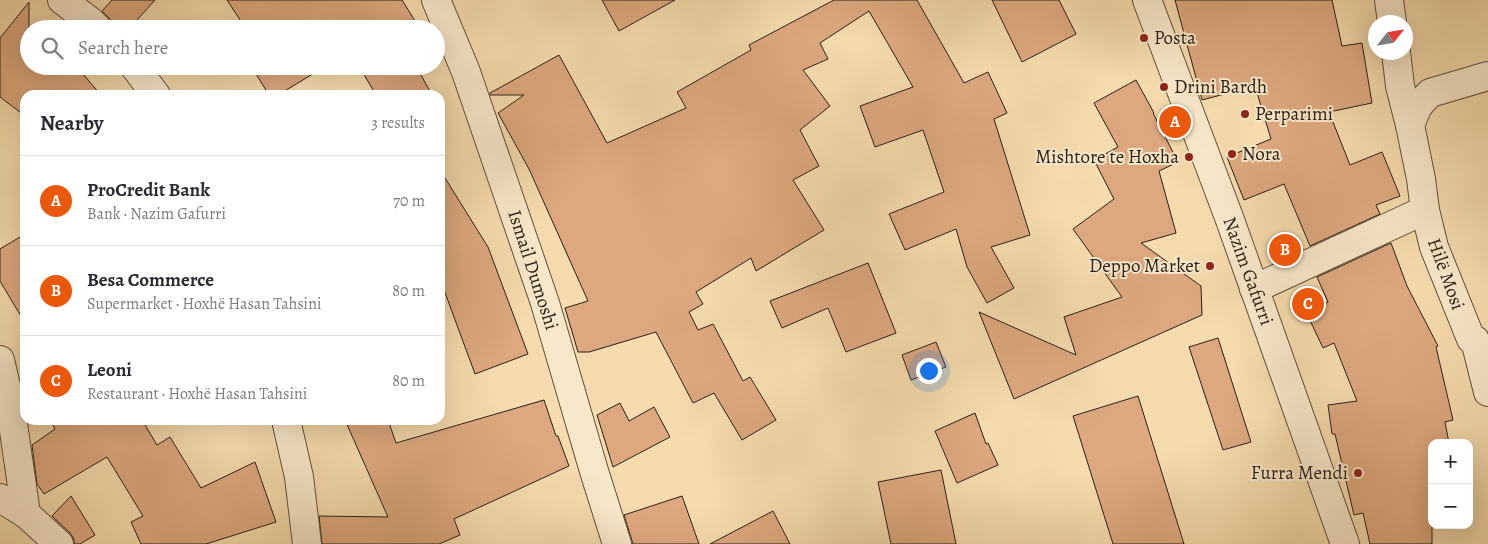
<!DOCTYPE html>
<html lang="en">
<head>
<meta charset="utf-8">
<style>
	:root { --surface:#fff; --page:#f7f7f7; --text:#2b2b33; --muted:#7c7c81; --line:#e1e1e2; --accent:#ea580c }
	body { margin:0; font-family:Alegreya,serif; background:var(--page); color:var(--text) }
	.controls { position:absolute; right:15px; bottom:15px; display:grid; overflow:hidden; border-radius:10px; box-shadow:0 5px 20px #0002 }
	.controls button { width:45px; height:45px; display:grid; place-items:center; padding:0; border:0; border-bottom:1px solid var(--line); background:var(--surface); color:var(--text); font:25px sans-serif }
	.compass { position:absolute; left:1368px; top:15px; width:45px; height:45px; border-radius:50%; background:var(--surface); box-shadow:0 5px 20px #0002; rotate:59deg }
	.you { position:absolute; left:928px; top:370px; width:18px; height:18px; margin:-12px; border:4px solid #fff; border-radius:50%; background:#1a73e8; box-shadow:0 0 0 8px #1a73e833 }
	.badge { display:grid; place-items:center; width:32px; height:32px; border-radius:50%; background:var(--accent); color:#fff; font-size:16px; font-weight:700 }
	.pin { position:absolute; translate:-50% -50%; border:2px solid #fff; box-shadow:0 1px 5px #0006 }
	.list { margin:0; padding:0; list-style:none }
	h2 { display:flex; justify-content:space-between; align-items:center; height:65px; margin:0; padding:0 20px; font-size:21px }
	h2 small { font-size:16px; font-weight:400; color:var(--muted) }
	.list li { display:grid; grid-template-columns:32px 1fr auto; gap:15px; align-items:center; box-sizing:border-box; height:90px; padding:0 20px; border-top:1px solid var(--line) }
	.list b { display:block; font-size:19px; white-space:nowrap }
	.list p { margin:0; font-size:16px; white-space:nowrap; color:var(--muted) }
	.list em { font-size:16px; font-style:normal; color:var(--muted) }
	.icon { flex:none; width:28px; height:28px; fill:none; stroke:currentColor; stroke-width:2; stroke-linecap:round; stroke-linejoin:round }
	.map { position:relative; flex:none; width:1488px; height:544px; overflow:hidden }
	.search { position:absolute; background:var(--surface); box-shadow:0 5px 20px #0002; left:20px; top:20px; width:425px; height:55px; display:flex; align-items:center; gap:12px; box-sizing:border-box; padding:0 18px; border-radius:28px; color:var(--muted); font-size:19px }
	.panel { position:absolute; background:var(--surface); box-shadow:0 5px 20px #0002; left:20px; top:90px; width:425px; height:335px; border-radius:15px }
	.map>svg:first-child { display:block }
	.building { fill:#dda87f; stroke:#2b2118 }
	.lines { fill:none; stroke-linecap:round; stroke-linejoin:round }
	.minor-casing { stroke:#5e503d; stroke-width:30 }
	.minor { stroke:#f8e8ca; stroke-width:28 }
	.poi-dot { fill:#8f2418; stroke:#f8e8ca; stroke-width:2 }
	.labels { text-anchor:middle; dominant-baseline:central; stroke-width:4; stroke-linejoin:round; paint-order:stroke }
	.poi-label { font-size:19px; fill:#2b2118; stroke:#f8e8ca; text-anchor:start }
	.street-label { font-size:19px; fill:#2b2118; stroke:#f8e8ca }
</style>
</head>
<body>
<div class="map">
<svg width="1488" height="544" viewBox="0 0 1488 544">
	<rect width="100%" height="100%" fill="#f5dbad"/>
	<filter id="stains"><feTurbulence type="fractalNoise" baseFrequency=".004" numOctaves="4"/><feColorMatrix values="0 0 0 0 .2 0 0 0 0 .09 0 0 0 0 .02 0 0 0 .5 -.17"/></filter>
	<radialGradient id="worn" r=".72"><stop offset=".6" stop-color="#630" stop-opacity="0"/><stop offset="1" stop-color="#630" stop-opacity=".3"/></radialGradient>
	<!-- building -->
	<g class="building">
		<polygon points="112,0 155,0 129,29 113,29 113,24 109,18 102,11"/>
		<polygon points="227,0 402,0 420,29 246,29"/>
		<polygon points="602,0 675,0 619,31"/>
		<polygon points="834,0 917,0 964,83 988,72 1007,113 994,119 1030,235 991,247 1014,288 987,303 967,267 956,229 905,250 889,214 944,192 923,130 875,147 860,106 913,87 869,11 820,43 828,59 803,70 830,106 800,130 819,166 793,180 824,230 756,271 751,258 696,292 703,304 689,312 698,330 713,324 743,381 750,377 776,420 742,440 714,393 693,403 656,332 589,352 578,352 565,308 588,301 529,169 498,113 524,95 490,95 490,93 559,55 607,143 686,108 677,92 751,50 749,45"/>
		<polygon points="992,0 1059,0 1076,34 1022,62"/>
		<polygon points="1175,0 1332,0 1342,46 1362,43 1372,103 1329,112 1350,165 1382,152 1400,196 1376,205 1380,214 1310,246 1284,184 1244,200 1227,157 1271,139 1255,86 1202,100"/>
		<polygon points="29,2 29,66 76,66 101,95 25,95 25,116 0,97 0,38"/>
		<polygon points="251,66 326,66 278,95 269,95"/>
		<polygon points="359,66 416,66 432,95 376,95"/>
		<polygon points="1136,80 1154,113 1153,113 1178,162 1159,171 1176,233 1141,243 1201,286 1202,315 1014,399 979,312 1076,355 1064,317 1122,297 1073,229 1114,199 1094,160 1118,147 1094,103"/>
		<polygon points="440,170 488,247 528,354 475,374 440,279"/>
		<polygon points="25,234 25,323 0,281 0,249"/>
		<polygon points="1391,243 1407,286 1438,346 1436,347 1453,420 1445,422 1449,443 1432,443 1432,544 1370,544 1363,513 1354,515 1335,434 1332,434 1328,405 1357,401 1334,343 1323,348 1306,312 1328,302 1317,277"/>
		<polygon points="868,263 896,333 846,352 828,308 782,328 770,301"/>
		<polygon points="1218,338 1251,442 1223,450 1189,347"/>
		<polygon points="936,342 946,367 911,380 902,355"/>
		<polygon points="1138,396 1184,544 1113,544 1073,416"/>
		<polygon points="544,400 556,436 558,436 569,466 454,519 460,535 439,544 322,544 319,516 388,517 345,420 388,420 396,443"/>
		<polygon points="620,403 629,421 654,407 670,437 613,467 597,415"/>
		<polygon points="975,413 986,444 988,443 998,465 957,483 935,431"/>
		<polygon points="50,420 142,420 157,445 170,437 201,488 255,462 276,522 206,544 141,544 131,522 143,516 107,457 44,494 37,484 32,445 55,429"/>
		<polygon points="941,470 956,544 891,544 878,482"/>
		<polygon points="71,496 95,535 80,544 74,544 74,539 70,533 52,516"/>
		<polygon points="682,496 699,544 633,544 624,515"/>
		<polygon points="773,511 790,544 710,544"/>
	</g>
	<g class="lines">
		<!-- minor casing -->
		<g class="minor-casing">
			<g id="minor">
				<polyline points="62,0 90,21 98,29"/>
				<polyline points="436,0 466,72 545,303 594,471 617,544"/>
				<polyline points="1147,0 1230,220 1345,544"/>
				<polyline points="1389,0 1392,22"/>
				<polyline points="1396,52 1400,86 1410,125 1421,179 1425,210 1434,247 1471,339 1475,340 1488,392"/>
				<polyline points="134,66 156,95"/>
				<polyline points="1410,125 1418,106 1430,93 1488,76"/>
				<polyline points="1254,289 1425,210"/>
				<polyline points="0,360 10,403 26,514"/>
				<polyline points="286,420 299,477 307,544"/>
				<polyline points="0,498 26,514 59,544"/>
			</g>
		</g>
		<!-- minor -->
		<use href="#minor" class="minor"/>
	</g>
	<!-- markers -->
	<g class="poi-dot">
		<circle cx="1144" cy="38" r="5"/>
		<circle cx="1164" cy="87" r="5"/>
		<circle cx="1245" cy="114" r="5"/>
		<circle cx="1232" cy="154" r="5"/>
		<circle cx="1189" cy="157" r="5"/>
		<circle cx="1210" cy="266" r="5"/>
		<circle cx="1358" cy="473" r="5"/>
	</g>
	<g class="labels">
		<!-- poi labels -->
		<g class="poi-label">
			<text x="1154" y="38">Posta</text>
			<text x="1174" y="87">Drini Bardh</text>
			<text x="1255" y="114">Perparimi</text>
			<text x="1242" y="154">Nora</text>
			<text x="1179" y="157" text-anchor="end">Mishtore te Hoxha</text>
			<text x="1200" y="266" text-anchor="end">Deppo Market</text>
			<text x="1348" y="473" text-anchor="end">Furra Mendi</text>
		</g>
		<!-- street labels -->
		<g class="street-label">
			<text transform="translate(533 270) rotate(72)">Ismail Dumoshi</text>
			<text transform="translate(1248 271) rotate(70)">Nazim Gafurri</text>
			<text transform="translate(1446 274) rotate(70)">Hilë Mosi</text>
		</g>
	</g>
	<rect width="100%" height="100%" filter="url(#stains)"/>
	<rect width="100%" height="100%" fill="url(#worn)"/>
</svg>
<div class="controls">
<button>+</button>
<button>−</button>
</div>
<svg class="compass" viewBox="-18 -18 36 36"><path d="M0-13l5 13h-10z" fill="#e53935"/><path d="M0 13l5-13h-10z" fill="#7c7c81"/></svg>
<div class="you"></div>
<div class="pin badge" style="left:1175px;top:122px">A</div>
<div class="pin badge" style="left:1285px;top:250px">B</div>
<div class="pin badge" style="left:1308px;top:304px">C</div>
<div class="search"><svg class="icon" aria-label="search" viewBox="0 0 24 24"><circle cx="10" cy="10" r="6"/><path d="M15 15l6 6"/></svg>Search here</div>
<section class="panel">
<h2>Nearby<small>3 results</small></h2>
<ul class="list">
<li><span class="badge">A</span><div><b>ProCredit Bank</b><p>Bank · Nazim Gafurri</p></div><em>70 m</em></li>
<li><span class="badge">B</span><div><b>Besa Commerce</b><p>Supermarket · Hoxhë Hasan Tahsini</p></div><em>80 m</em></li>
<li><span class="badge">C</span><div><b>Leoni</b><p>Restaurant · Hoxhë Hasan Tahsini</p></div><em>80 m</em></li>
</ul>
</section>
</div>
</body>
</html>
